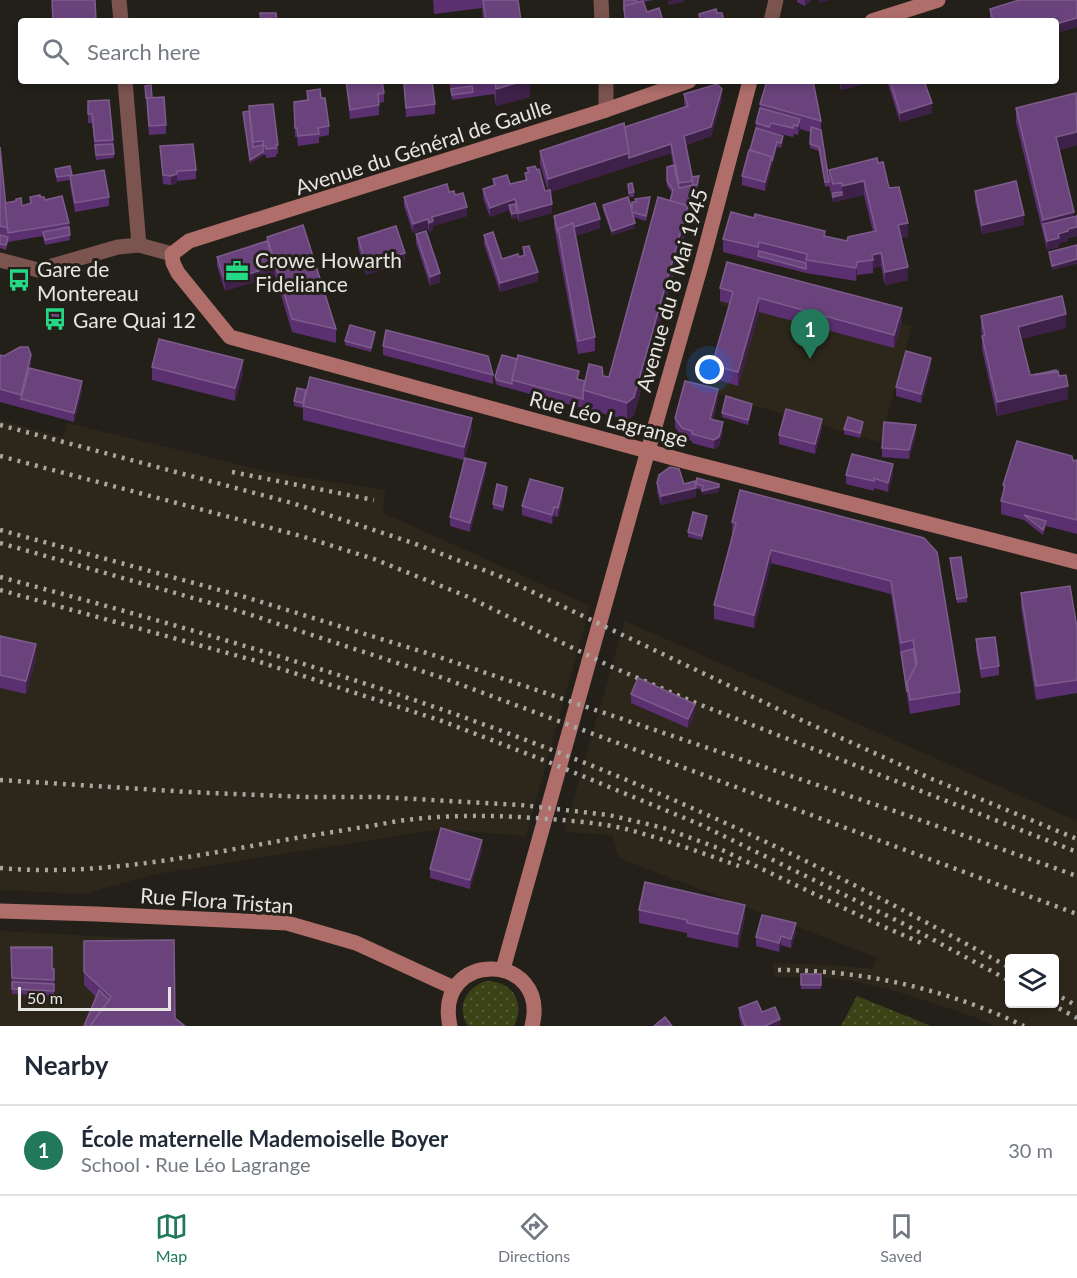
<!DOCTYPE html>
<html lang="en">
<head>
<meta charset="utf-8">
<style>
	:root { --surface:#fff; --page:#f2f2f3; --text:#1f2937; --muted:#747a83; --line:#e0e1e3; --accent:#22785b }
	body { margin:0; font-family:Lato,sans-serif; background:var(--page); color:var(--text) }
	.controls { position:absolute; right:18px; bottom:18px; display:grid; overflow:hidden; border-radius:6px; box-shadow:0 3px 9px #0003 }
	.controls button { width:54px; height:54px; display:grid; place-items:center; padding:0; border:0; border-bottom:2px solid var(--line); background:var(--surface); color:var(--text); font:30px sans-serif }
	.scale { position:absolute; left:18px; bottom:15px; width:153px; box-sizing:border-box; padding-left:6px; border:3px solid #e7e5e1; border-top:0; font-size:16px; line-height:21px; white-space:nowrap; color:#e7e5e1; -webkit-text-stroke:4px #23201a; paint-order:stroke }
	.you { position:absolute; left:710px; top:370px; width:21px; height:21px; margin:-15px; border:4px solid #fff; border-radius:50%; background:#1a73e8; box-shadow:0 0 0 9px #1a73e833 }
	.badge { display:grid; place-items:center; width:39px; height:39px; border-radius:50%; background:var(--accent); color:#fff; font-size:20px; font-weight:700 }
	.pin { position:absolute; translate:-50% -50px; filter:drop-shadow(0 2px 3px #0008) }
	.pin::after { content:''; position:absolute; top:32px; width:21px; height:18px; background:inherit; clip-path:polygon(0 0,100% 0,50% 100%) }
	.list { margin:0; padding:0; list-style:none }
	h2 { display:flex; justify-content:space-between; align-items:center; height:78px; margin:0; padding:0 24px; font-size:26px }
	h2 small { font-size:20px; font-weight:400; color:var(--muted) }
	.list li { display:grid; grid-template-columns:39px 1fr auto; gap:18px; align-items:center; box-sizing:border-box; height:90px; padding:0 24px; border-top:2px solid var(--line) }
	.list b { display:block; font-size:22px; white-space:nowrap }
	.list p { margin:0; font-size:20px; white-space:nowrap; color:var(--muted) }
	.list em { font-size:20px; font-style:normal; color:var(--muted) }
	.icon { flex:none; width:33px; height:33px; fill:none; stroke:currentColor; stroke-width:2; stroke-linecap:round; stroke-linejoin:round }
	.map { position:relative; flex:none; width:1077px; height:1026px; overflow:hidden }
	.search { position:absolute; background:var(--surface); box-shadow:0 3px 9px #0003; left:18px; right:18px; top:18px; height:66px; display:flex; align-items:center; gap:15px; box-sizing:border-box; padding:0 21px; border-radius:6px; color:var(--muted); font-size:22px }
	.sheet { height:168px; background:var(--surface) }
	nav { display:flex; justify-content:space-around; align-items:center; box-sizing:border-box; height:84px; border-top:2px solid var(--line); background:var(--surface); font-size:16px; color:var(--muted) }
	nav a { display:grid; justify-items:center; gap:3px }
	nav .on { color:var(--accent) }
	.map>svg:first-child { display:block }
	.built { fill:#2d271b; fill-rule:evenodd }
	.grass { fill:url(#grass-dots) }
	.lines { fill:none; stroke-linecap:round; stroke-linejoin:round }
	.minor { stroke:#7b534f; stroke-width:15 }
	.secondary { stroke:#af6e69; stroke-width:15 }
	.rail { stroke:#a9a7a2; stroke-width:4.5; stroke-dasharray:3 6; stroke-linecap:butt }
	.wall { fill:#5b3070 }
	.shaded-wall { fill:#3e2149 }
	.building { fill:#6a437d; stroke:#7d5c8c; stroke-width:1.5 }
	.labels { text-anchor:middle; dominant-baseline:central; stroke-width:6; stroke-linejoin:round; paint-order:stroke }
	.street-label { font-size:21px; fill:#e7e5e1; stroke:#23201a }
	.poi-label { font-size:21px; fill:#e7e5e1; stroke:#23201a; text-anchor:start }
</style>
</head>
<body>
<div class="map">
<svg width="1077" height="1026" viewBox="0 0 1077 1026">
	<defs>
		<pattern id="grass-dots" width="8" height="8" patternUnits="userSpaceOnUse" patternTransform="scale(1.5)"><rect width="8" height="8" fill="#3a4216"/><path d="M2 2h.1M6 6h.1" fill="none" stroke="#565d38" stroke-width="1.8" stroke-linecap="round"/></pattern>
	</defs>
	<rect width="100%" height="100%" fill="#23201a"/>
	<!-- built -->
	<g class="built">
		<polygon points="726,273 912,326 880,442 705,391 732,308 719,304"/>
		<polygon points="0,420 63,437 67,423 274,473 385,490 383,513 590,606 526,836 441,829 156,874 84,894 0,890"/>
		<path d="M625 621 1077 821V1026H993L978 1018 895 991 853 981 820 977H774L773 963 833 965 872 969 878 958 619 858 612 835 564 832ZM1010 958H1054V1004H1010Z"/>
		<polygon points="0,931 172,940 175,1026 0,1026"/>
	</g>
	<!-- grass -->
	<g class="grass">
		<path d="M486 981C512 981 526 1002 514 1026H468C456 1007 465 988 486 981Z"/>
		<polygon points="857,996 931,1026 841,1026"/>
	</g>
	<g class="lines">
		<!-- minor -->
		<g class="minor">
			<polyline points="119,0 121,21"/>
			<polyline points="601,0 602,21"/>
			<polyline points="771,21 776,0"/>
			<polyline points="125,81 139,245"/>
			<polyline points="606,81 606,110"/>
			<polyline points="0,260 38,270 118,247 139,245 172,254"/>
		</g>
		<!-- secondary -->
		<g class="secondary">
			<polyline points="872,21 938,0"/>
			<polyline points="689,81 606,110 189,241 172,254 173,263 178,273 230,337 684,461 1077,562"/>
			<polyline points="0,911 96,914 287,923 356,943 454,988"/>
			<polyline points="503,969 639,482 702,262 750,81"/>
			<path d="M450 1026C433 949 551 951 532 1026"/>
		</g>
		<!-- rail -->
		<g class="rail">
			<polyline points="0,425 292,503 413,543 499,576 799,719 932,779 1077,839"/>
			<polyline points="0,456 301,536 374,559 466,596 612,667 696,703 1077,852"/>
			<polyline points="232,472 374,500"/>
			<polyline points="0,530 245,597 433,655 909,816 1077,876"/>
			<polyline points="0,543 242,612 443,678 1077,914"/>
			<path d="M0 577C186 627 371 680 552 750 708 810 863 886 1010 968"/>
			<polyline points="0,590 260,662 442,721 546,761 699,824 902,923 1010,981"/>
			<polyline points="0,780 189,792 305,797 379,797 521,805 609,815 664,828 718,848 873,922 926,945"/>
			<path d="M0 868C90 876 179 859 268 843 311 835 355 829 398 821 449 814 498 815 549 819 574 821 601 823 626 829 664 839 702 853 739 866"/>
			<path d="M778 970C864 970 946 989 1024 1026"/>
			<polyline points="1054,993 1077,1006"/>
			<polyline points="1051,1004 1077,1018"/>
		</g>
	</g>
	<!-- wall -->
	<g class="wall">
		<polygon points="433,0 518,0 521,21 483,21 482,8 434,14"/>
		<polygon points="623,0 653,0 643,2 647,12 663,21 625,21"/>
		<polygon points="797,0 811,0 805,6 797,2"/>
		<polygon points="1077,0 1077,27 1056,33 1056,21 991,21 990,18 990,9"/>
		<polygon points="346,81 384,93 384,102 379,103 379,115 350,119"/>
		<polygon points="449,81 530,81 530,97 496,106 494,94 452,100"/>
		<polygon points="839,81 871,81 871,82 841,90"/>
		<polygon points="888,81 924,81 932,113 900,122 888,84"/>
		<polygon points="404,84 435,104 435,114 406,117"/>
		<polygon points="145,86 166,125 166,134 149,135"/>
		<polygon points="307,91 321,98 329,126 329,135 319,137 319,143 298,146 297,137 295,137 294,102 307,100"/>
		<polygon points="684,94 722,99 711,136 686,145 692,177 699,181 697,189 693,190 688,211 688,224 634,415 627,420 497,385 495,381 495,377 579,380 585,381 603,376 609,377 670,201 672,193 667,186 667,167 673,165 671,153 550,192 552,213 519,222 517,217 512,219 509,210 490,217 483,198 483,189 493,185 493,179 510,184 525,180 525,173 527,173 527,168 545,191 548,191 540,164 540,151 625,127 685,107 684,103"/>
		<polygon points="1077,95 1077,145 1059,150 1074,216 1077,216 1077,236 1068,238 1068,241 1059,243 1059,247 1047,250 1016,122 1016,108"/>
		<polygon points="88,101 113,140 114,158 96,160 92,123 88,123"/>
		<polygon points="760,104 821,121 821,130 829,180 829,170 878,163 889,188 908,236 901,238 908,280 885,285 881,266 873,268 873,273 857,275 856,281 806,273 723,252 723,239 825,236 847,241 873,232 864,195 833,202 829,185 829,186 825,187 819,151 810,148 810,132 800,129 798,135 794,134 793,137 771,132 783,140 781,148 777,147 765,191 742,185 742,176 756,128 756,123 760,108"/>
		<polygon points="243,112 278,145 278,154 276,154 276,157 266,158 266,155 263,155 250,164"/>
		<polygon points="160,146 196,170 196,179 177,181 177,183 171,185 163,184"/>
		<polygon points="0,147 5,203 22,206 30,203 30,197 40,197 45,200 69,223 70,240 45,245 43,236 8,242 6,250 0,248"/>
		<polygon points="70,166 72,176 109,197 109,206 75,212 70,185 70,180 57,182 55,173 55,169"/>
		<polygon points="628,184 634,192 634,197 629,197"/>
		<polygon points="975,191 1024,225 982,234 975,200"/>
		<polygon points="449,192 455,195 467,216 433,226 433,230 429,232 428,228 413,233 404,206 404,197"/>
		<polygon points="635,199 650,202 646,221 633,217 635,228 612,235 603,210 603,205 632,209 635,202"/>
		<polygon points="554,216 600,228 576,236 595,337 595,351 578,354 554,226"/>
		<polygon points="416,234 440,282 430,286 416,243"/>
		<polygon points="484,235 502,259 523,256 523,247 538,281 500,292 484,244"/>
		<polygon points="267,237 336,329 336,343 292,332 275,275 225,291 217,266 217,257 267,241"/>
		<polygon points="358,238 405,262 366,275 358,247"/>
		<polygon points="720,288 902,322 894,348 759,312 738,386 712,378 712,365 730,304 720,301"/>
		<polygon points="981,316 1066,328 1021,339 1030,375 1068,399 997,416 982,349 982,336 981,330"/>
		<polygon points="375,336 371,352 345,345 345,341"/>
		<polygon points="383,346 493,375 493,384 383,355"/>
		<polygon points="0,355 82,390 74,422 0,402"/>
		<polygon points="152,367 243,373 235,401 152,380"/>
		<polygon points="931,367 921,403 896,396 896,387"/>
		<polygon points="306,390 472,431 464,460 303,420 303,408 294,406 294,401"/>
		<polygon points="718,398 713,419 723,431 719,446 714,449 692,443 692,441 682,438 675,427 675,418"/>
		<polygon points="752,408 748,425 722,417 722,413"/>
		<polygon points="863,427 860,438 844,434 844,429"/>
		<polygon points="822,428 815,454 779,444 779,435"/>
		<polygon points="916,434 909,459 882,457 882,448"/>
		<polygon points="1077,460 1077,534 1046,526 1043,535 1024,520 1001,514 1001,501 1003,494 1003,485"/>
		<polygon points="486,472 470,532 450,526 450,517"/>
		<polygon points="893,474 888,492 874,488 874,491 846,484 846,475"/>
		<polygon points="657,483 684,484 696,487 696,484 719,492 702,495 702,490 696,488 696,497 661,505 657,492"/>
		<polygon points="507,492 503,511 493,509 493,504"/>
		<polygon points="563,497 558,517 554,516 552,524 522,515 522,506"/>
		<polygon points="707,520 702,540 688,537 688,532"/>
		<polygon points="732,522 924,538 960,692 960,705 910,714 891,594 771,563 754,628 714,619 714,605 732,535"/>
		<polygon points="950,558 967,597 967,602 957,603"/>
		<polygon points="1021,593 1077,628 1077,693 1036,700 1021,607"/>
		<polygon points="0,636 36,658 26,694 0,688"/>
		<polygon points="976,639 999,666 999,675 981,678 976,649"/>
		<polygon points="631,694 695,713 688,728 631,703"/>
		<polygon points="482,849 470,889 430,878 430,869"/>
		<polygon points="639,910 745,918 738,948 687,937 687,933 639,923"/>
		<polygon points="796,932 791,948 781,945 779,952 756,946 756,937"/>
		<polygon points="84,941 175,1018 96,997 84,985"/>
		<polygon points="11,947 54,969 54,996 12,994"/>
		<rect x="801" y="974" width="20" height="15"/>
		<polygon points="739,1008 762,1012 780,1026 742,1026 739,1017"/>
	</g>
	<!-- shaded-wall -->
	<g class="shaded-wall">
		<polygon points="672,0 684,0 684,2 668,5 668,1"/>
		<polygon points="805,0 811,0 805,6"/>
		<polygon points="819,0 829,0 819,3"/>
		<polygon points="1077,18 1077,27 1056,33 1056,24"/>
		<polygon points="523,81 530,81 530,97 496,106 496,89"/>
		<polygon points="841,81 871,81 871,82 841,90"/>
		<polygon points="722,89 722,99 711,136 684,145 684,136"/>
		<polygon points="932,103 932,113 900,122 900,113"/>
		<polygon points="800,119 800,129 798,135 798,126"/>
		<polygon points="1077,132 1077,145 1056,151 1056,137"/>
		<polygon points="777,142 777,147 765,191 765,182 772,157"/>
		<polygon points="671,144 671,153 548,193 548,179 629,153"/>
		<polygon points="263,152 263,156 250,164 250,160"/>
		<polygon points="177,174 177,183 171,185 171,176"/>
		<polygon points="864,181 864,195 833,202 833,197 842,195 842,186"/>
		<polygon points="693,185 693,190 688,211 688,224 634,415 627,420 627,403"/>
		<polygon points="515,199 515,209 509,205 509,210 490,217 490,208"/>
		<polygon points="552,204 552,213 519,222 519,213"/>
		<polygon points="467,207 467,216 433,226 433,230 429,232 429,223 432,217"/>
		<polygon points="1074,212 1074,225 1043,224 1043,220"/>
		<polygon points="517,213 517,217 512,219 512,214"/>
		<polygon points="1024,215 1024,225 982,234 982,225"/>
		<polygon points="428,219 428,228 413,233 413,224"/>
		<polygon points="600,219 600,228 560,241 558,233"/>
		<polygon points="635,223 635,228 612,235 612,231"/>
		<polygon points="908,223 908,236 898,238 898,225"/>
		<polygon points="1077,227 1077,236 1068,238 1068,241 1059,243 1059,247 1047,250 1047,241 1068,229"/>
		<polygon points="405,253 405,262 366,275 366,265"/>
		<polygon points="881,253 881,266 873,268 872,255"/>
		<polygon points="1077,259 1077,264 1052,270 1052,266"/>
		<polygon points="857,262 857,275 856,281 856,268"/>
		<polygon points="275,266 275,276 225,291 225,281"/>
		<polygon points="908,267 908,280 885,285 885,272"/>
		<polygon points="538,272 538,281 500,292 500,283"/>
		<polygon points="440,273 440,282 430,286 430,277"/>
		<polygon points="121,296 121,301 110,304 110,299"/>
		<polygon points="759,298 759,312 738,386 738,372"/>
		<polygon points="902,308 902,322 894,348 894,335"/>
		<polygon points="1066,314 1066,328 1018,340 1018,327"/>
		<polygon points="63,315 63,319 53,322 53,318"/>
		<polygon points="375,332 375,336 371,352 371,348"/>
		<polygon points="31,355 31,368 21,399 21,395"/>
		<polygon points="931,358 931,367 921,403 921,394"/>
		<polygon points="243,360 243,373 235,401 235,388"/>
		<polygon points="82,381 82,390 74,422 74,413"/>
		<polygon points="1068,386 1068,399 997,416 997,402"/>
		<polygon points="718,389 718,398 710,428 710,419"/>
		<polygon points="752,404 752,408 748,425 748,420"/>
		<polygon points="472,418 472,431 464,460 464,447"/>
		<polygon points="822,419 822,428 815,454 815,444"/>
		<polygon points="723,422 723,431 719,446 714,449 714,440"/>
		<polygon points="916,425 916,434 909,459 909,450"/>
		<polygon points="486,463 486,472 470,532 470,523"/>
		<polygon points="893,464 893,474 888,492 888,483"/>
		<polygon points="719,487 719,492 702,495 702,491"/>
		<polygon points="563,488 563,497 558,517 558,508"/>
		<polygon points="696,488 696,497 661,505 661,496"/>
		<polygon points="554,507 554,516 552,524 552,515"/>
		<polygon points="707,516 707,520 702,540 702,536"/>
		<polygon points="1046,521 1046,526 1043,535 1043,530"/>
		<polygon points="771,550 771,563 754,628 754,615"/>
		<polygon points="36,644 36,658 26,694 26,681"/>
		<polygon points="695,704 695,713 688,728 688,719"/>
		<polygon points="482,840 482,849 470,889 470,880"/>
		<polygon points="745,905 745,918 738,948 738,934"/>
		<polygon points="796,923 796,932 791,948 791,939"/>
		<polygon points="781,936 781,945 779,952 779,943"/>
		<polygon points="780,1019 780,1026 767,1026 767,1025"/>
	</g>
	<!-- building -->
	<g class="building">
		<polygon points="52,0 95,0 96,21 53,21"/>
		<polygon points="483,0 518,0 521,21 486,21"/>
		<polygon points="624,0 636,0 637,3 624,6 624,11"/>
		<polygon points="1019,0 1077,0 1077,18 1056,24 1056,21 1052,21 1052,19 1046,21 993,21 990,9"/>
		<polygon points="643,1 647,12 659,8 663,21 630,21 629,18 625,19 624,6"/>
		<polygon points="716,9 717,13 722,13 724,21 697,21 700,20 699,14"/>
		<polygon points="260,13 276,13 277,21 261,21"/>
		<polygon points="346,81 382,81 384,93 378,94 379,105 350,110"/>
		<polygon points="426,81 432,81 435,104 406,108 404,84"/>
		<polygon points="472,81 489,81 473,83"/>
		<polygon points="495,81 523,81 496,89"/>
		<polygon points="767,81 813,81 821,121 760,104"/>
		<polygon points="890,81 924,81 932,103 900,113"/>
		<polygon points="717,84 722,89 711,127 684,136 693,181 679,183 671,144 629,158 625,127 688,106 684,94"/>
		<polygon points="151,85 152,98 146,98 145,86"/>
		<polygon points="472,86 473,92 452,95 451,89"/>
		<polygon points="320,89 321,98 325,98 329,126 318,128 319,134 298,136 297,128 295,128 294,102 308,100 307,91"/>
		<polygon points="1076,93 1077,132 1056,137 1074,212 1043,220 1016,108"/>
		<polygon points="164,97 166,125 149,126 147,98"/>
		<polygon points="109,100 113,140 95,141 92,114 88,114 88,101"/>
		<polygon points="273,104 278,145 276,145 276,148 266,149 266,146 263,146 263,141 253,142 249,106"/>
		<polygon points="760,108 800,119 798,126 794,125 793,128 771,123 769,127 756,123"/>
		<polygon points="249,111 253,147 263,145 263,152 250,160 243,112"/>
		<polygon points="624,123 629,153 548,179 540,151"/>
		<polygon points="811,127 821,130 829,182 825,182 819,147 810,144"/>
		<polygon points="756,128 783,136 781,143 777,142 772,161 772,157 750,150"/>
		<polygon points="113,144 114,154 96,155 95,145"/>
		<polygon points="193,144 196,170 177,171 177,174 171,176 163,175 160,146"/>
		<polygon points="0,147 8,228 0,226"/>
		<polygon points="749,150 772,157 765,182 742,176"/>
		<polygon points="877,158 878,163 883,162 889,188 899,187 908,223 898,225 908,267 885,272 881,253 872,255 873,260 857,262 856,268 806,260 807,254 759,242 758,247 723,239 731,212 754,218 755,214 825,231 824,236 847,241 848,237 876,231 864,181 842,186 842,183 833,184 829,170"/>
		<polygon points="674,165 679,188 693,185 688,206 670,201 673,190 667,181 667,167"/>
		<polygon points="70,166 72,175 57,177 55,169"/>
		<polygon points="535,166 537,170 539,169 545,191 550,190 552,204 519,213 515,199 490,208 483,189 495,185 493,179 507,175 510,184 527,180 525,173 529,172 527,168"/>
		<polygon points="104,170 109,197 75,203 70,176"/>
		<polygon points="699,176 697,185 693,185 692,177"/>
		<polygon points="1016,181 1024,215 982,225 975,191"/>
		<polygon points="632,183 634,192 629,193 628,184"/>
		<polygon points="447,184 449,192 454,191 455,195 463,193 467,207 432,217 433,221 429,223 428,219 413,224 404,197"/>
		<polygon points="842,192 842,195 833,197 833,193"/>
		<polygon points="40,195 40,197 44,197 45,200 62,196 69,223 8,233 5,203 16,201 16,199 21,198 22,206 31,203 30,197"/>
		<polygon points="628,197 632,210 632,202 636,202 635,199 650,197 646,216 632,212 635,223 612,231 603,205"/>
		<polygon points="658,197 688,206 634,397 627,403 583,390 589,364 602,367 603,376 609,377"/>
		<polygon points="595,203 600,219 574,227 573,223 558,229 558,233 554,216"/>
		<polygon points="515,204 517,213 512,214 509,205"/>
		<polygon points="1077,216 1077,227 1068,229 1068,231 1058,234 1059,238 1047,241 1043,224"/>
		<polygon points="573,223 595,337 578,341 558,229"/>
		<polygon points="303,225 336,329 292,319 267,237"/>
		<polygon points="396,226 405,253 366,265 358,238"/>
		<polygon points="69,227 70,235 45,240 43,232"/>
		<polygon points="426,231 440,273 430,277 416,234"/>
		<polygon points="493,232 502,259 518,254 519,257 525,255 523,247 529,246 538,272 500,283 484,235"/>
		<polygon points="0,235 8,237 6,245 0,244"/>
		<polygon points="267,241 275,266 225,281 217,257"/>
		<polygon points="1077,245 1077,259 1052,266 1049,252"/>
		<polygon points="759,251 806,263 806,269 758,256"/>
		<polygon points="727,262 902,308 894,335 759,298 738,372 712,365 733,292 720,288"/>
		<polygon points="119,292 121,296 110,299 109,296"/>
		<polygon points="1062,296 1066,314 1018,327 1030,375 1058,371 1059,376 1066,375 1068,386 997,402 982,336 985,335 981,316"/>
		<polygon points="62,311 63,315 53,318 52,314"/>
		<polygon points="350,325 375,332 371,348 345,341"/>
		<polygon points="386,330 488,356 493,375 383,346"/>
		<polygon points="159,339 243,360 235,388 152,367"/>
		<polygon points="20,347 28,347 31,355 21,395 0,389 0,355 4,356"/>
		<polygon points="906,351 931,358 921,394 896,387"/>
		<polygon points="502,355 517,359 512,380 512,384 497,380 495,377"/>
		<polygon points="518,355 579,371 577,379 585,381 583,390 583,399 512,380"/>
		<polygon points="29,368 82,381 74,413 21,399"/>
		<polygon points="1056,370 1056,372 1034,375"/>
		<polygon points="310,377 472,418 464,447 303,406"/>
		<polygon points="685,381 718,389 710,419 723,422 719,437 714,440 692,434 692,431 682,428 675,418"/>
		<polygon points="297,388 306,390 303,403 294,401"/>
		<polygon points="726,396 752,404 748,420 722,413"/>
		<polygon points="786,409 822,419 815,444 779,435"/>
		<polygon points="848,417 863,422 860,433 844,429"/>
		<polygon points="884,422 916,425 909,450 882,448"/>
		<polygon points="1017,441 1072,456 1073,461 1077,460 1077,520 1001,501 1005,486 1003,485"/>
		<polygon points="852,454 893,464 888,483 874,478 874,481 846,475"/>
		<polygon points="465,458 486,463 470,523 450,517"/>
		<polygon points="670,467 679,469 684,484 695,481 696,488 661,496 657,483 659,475"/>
		<polygon points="697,478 719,484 719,487 702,491 703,486 696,484"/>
		<polygon points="530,479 563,488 558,508 554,507 552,515 522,506"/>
		<polygon points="497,484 507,487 503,507 493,504"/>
		<polygon points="740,490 924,538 937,552 960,692 910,700 907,683 917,663 913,640 901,643 891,581 771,550 754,615 714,605 736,523 732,522"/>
		<polygon points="693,512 707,516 702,536 688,532"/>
		<polygon points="1024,515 1046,521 1043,530"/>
		<polygon points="961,557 967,597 957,599 950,558"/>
		<polygon points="1070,586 1077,628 1077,680 1036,686 1021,593"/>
		<polygon points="0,636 36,644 26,681 0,675"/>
		<polygon points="995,637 999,666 981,669 976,639"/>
		<polygon points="913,649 916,665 907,683 907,692 901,652"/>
		<polygon points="638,678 695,704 688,719 631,694"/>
		<polygon points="441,828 482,840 470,880 430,869"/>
		<polygon points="645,882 745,905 738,934 687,923 687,920 639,910"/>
		<polygon points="762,915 796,923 791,939 781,936 779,943 756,937"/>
		<polygon points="174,940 175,1018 185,1026 90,1026 111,997 84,972 84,941"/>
		<polygon points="11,947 52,947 52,952 52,948 11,948"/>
		<polygon points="11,948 52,948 52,969 54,969 54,980 12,978"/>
		<rect x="801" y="974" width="20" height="11"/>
		<polygon points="12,982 54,984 54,991 12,989"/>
		<polygon points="99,990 109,1000 90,1026 84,1026"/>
		<polygon points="757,1001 762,1012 775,1007 780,1019 767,1025 767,1026 745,1026 739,1008"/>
		<polygon points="665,1017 672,1026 654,1026"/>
	</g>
	<!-- icons -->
	<defs>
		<g id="office-bare" transform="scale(1.8)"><path d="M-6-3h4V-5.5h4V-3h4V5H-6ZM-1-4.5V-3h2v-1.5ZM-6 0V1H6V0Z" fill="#25d886" stroke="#23201a" stroke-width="2.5" paint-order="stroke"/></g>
		<g id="bus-bare" transform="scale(1.8)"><path d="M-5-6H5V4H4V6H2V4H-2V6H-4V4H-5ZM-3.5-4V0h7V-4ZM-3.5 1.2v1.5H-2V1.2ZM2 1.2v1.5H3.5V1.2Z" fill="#25d886" stroke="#23201a" stroke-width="2.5" paint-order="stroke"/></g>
	</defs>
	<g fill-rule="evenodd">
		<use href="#office-bare" x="237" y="271"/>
		<use href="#bus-bare" x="19" y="280"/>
		<use href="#bus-bare" x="55" y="319"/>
	</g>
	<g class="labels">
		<!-- street labels -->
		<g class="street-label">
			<text transform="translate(423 146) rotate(-18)">Avenue du Général de Gaulle</text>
			<text transform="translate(671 290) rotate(-74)">Avenue du 8 Mai 1945</text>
			<text transform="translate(609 418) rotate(15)">Rue Léo Lagrange</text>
			<text transform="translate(217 900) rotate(4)">Rue Flora Tristan</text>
		</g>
		<!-- poi labels -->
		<g class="poi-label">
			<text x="255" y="259">Crowe Howarth<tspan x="255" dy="24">Fideliance</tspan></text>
			<text x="37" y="268">Gare de<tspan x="37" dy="24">Montereau</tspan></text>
			<text x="73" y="319">Gare Quai 12</text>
		</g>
	</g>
</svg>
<div class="controls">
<button><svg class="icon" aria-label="layers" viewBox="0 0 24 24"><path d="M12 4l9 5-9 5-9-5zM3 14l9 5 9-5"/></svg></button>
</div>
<div class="scale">50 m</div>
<div class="you"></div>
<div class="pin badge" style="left:810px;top:359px">1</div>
<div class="search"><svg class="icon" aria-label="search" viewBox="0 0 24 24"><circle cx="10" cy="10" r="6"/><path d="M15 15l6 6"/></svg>Search here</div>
</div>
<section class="sheet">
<h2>Nearby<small></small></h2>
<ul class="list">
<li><span class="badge">1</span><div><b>École maternelle Mademoiselle Boyer</b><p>School · Rue Léo Lagrange</p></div><em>30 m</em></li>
</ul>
</section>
<nav>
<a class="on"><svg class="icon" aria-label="map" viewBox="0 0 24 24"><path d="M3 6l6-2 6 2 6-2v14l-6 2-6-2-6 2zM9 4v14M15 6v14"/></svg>Map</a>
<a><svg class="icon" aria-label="directions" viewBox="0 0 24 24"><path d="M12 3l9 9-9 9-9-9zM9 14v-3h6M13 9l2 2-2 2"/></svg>Directions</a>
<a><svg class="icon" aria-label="saved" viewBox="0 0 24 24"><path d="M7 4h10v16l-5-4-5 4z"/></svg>Saved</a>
</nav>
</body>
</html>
